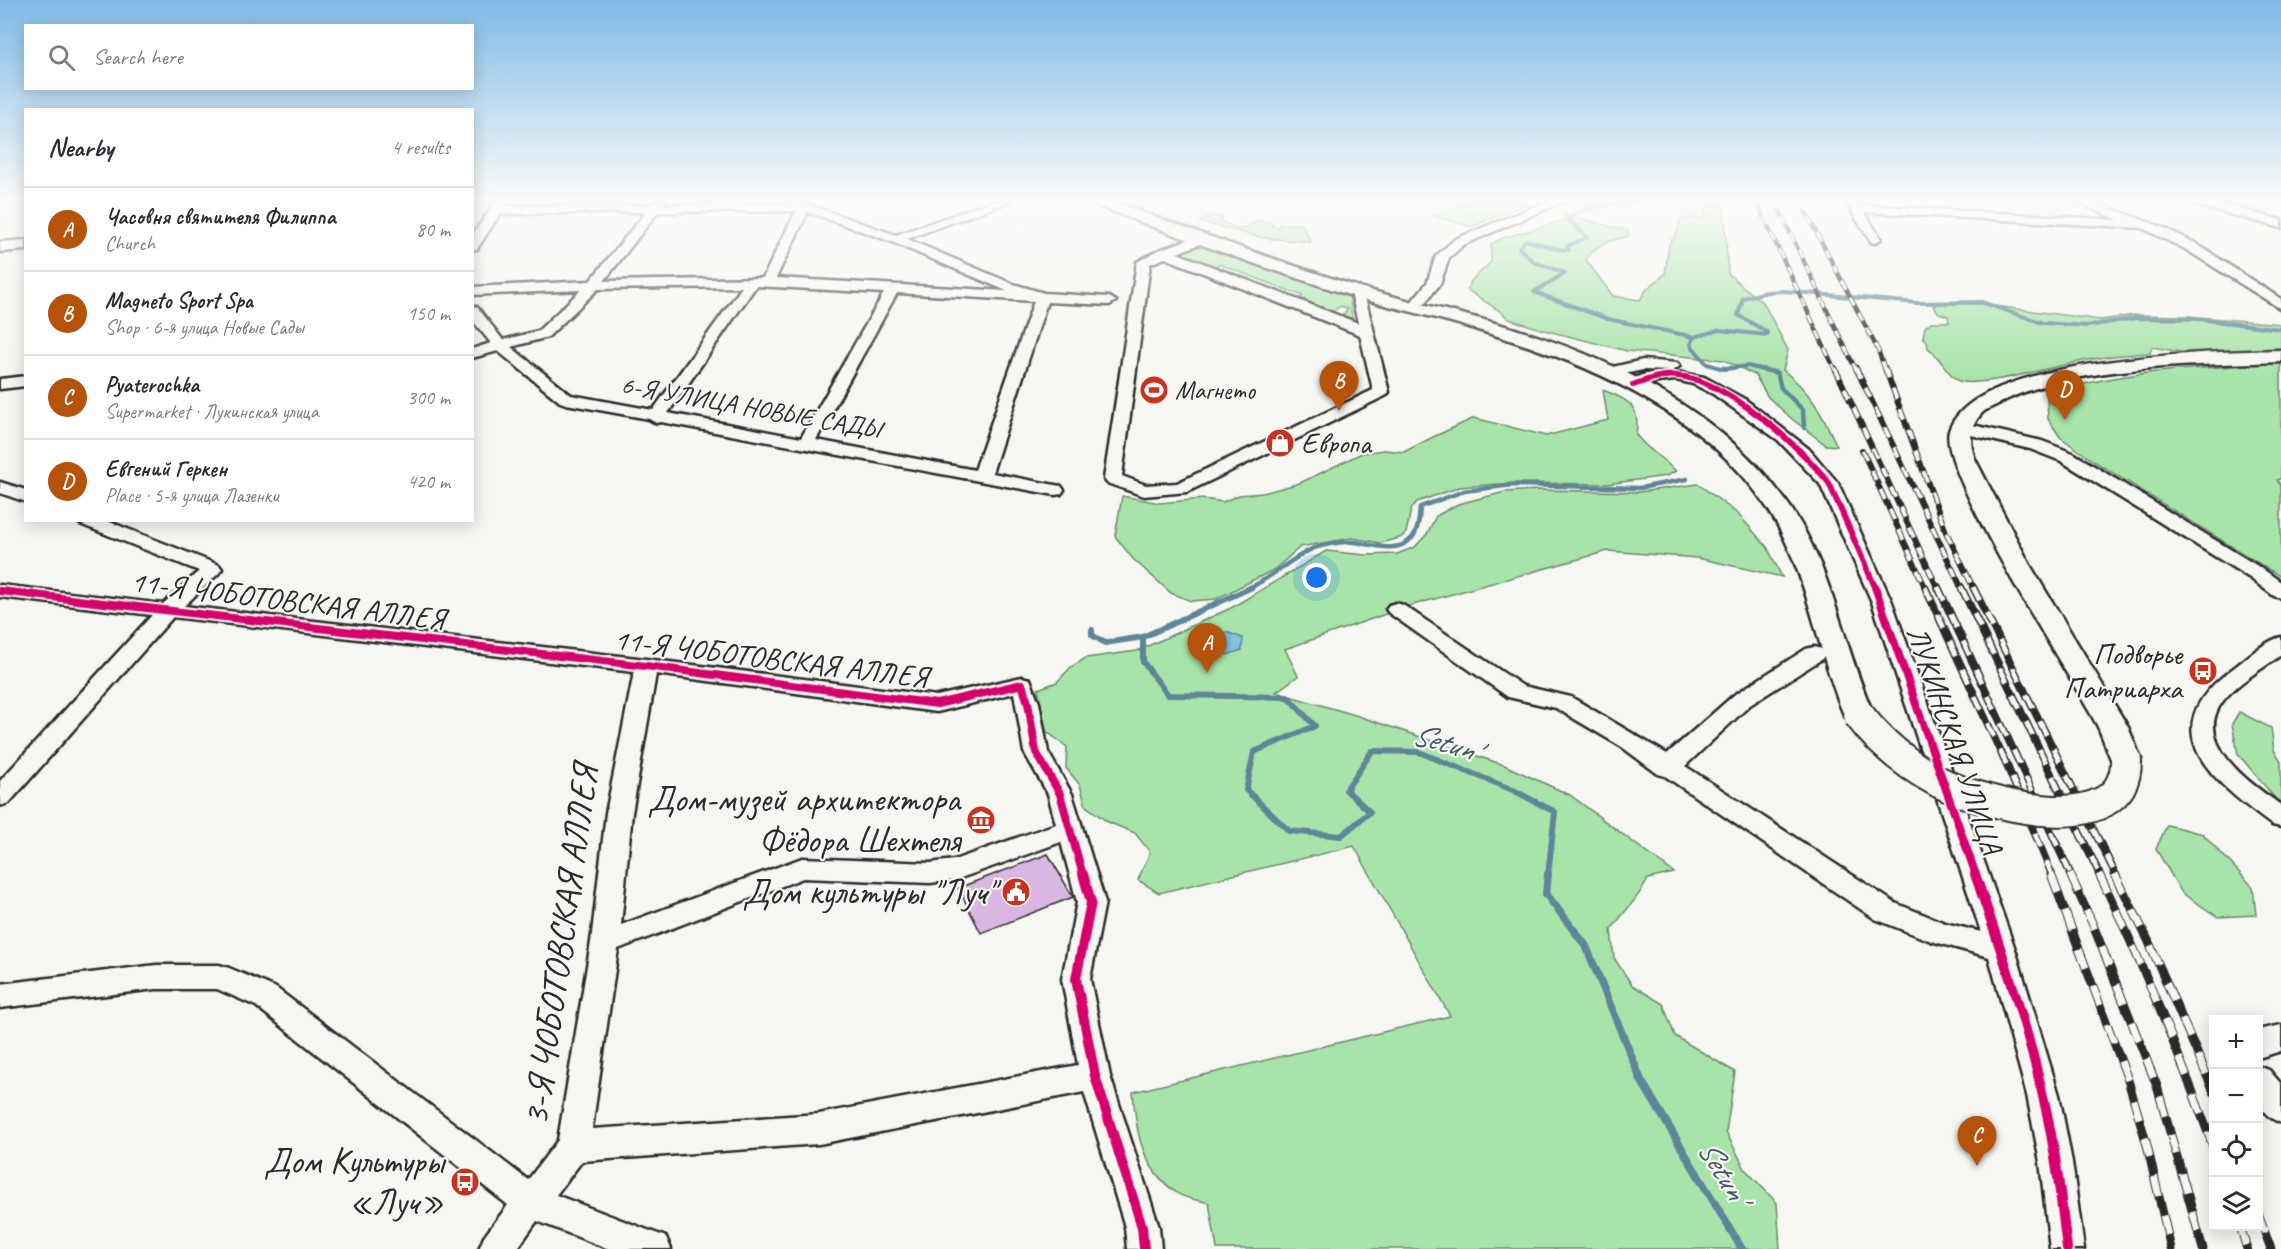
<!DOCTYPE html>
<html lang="en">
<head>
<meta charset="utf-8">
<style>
	:root { --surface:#fff; --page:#f7f7f7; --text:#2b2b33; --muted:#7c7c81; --line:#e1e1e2; --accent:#b45309 }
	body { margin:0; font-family:Caveat,sans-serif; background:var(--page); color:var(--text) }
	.controls { position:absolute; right:18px; bottom:18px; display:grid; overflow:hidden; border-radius:0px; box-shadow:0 3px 15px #0003 }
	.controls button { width:54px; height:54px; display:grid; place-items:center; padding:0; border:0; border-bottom:2px solid var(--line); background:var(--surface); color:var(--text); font:30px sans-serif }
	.you { position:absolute; left:1317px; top:578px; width:21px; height:21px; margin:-15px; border:4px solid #fff; border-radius:50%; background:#1a73e8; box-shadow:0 0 0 9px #1a73e833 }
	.badge { display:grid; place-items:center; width:39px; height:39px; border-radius:50%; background:var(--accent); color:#fff; font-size:20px; font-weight:700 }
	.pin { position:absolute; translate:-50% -50px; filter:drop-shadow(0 2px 3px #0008) }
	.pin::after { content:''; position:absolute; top:32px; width:21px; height:18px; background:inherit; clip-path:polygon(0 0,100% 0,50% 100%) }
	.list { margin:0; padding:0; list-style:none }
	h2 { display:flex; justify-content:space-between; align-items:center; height:78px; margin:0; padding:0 24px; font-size:26px }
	h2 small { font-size:20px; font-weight:400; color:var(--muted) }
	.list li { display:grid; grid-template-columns:39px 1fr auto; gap:18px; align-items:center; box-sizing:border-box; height:84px; padding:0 24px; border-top:2px solid var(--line) }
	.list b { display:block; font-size:22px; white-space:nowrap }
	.list p { margin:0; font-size:20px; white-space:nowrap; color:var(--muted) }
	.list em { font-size:20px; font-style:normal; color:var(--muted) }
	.icon { flex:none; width:33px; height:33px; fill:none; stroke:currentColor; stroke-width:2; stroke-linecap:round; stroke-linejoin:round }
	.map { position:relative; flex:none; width:2281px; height:1249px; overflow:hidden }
	.search { position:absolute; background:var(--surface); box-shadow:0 3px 15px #0003; left:24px; top:24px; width:450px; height:66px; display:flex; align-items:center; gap:15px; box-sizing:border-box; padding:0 21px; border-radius:0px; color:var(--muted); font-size:22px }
	.panel { position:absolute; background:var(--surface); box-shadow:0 3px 15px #0003; left:24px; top:108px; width:450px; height:414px; border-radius:0px }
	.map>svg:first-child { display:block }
	.green { fill:#a8e4aa; stroke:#6a886a; stroke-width:1.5 }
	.water { fill:#81c2e1; stroke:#5f8698; stroke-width:1.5 }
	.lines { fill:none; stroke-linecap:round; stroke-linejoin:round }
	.stream-far3 { stroke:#5f8698; stroke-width:4 }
	.stream-far2 { stroke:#5f8698; stroke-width:4.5 }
	.stream-far1 { stroke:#5f8698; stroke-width:6 }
	.stream { stroke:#5f8698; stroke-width:8 }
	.building { fill:#d9b7e2; stroke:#2b2b2b; stroke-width:1.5 }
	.minor-casing { stroke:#2b2b2b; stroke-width:5 }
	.major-casing { stroke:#2b2b2b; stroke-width:5 }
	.minor { fill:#f6f6f2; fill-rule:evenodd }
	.major { fill:#f6f6f2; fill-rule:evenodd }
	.rail-far3-casing { stroke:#2b2b2b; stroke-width:4.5 }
	.rail-far2-casing { stroke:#2b2b2b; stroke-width:6 }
	.rail-far1-casing { stroke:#2b2b2b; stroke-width:8 }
	.rail-casing { stroke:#2b2b2b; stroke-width:9 }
	.rail-far3 { stroke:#f6f6f2; stroke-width:3; stroke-dasharray:9; stroke-linecap:butt }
	.rail-far2 { stroke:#f6f6f2; stroke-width:4; stroke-dasharray:11; stroke-linecap:butt }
	.rail-far1 { stroke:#f6f6f2; stroke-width:5; stroke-dasharray:15; stroke-linecap:butt }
	.rail { stroke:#f6f6f2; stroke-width:7; stroke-dasharray:20; stroke-linecap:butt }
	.major-bridge-casing { stroke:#2b2b2b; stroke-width:34; stroke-linecap:butt }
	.major-bridge { stroke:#f6f6f2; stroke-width:30 }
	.cycleway-far2-casing { stroke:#f6f6f2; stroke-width:9 }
	.cycleway-far1-casing { stroke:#f6f6f2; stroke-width:12 }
	.cycleway-casing { stroke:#f6f6f2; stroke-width:14 }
	.cycleway-far2 { stroke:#d6006c; stroke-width:6 }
	.cycleway-far1 { stroke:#d6006c; stroke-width:8 }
	.cycleway { stroke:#d6006c; stroke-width:10 }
	.labels { text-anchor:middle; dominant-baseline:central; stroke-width:4.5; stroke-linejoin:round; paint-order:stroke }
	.far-poi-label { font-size:26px; fill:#2b2b2b; stroke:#f6f6f2; text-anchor:start }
	.far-street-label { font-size:26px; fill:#2b2b2b; stroke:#f6f6f2 }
	.poi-label { font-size:30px; fill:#2b2b2b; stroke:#f6f6f2; text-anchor:start }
	.street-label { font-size:30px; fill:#2b2b2b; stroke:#f6f6f2 }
	.water-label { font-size:32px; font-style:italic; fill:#455862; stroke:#f6f6f2 }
	.near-poi-label { font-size:36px; fill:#2b2b2b; stroke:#f6f6f2; text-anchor:end }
	.near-street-label { font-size:36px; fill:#2b2b2b; stroke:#f6f6f2 }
</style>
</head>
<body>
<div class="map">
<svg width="2281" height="1249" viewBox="0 0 2281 1249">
	<rect width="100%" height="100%" fill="#f6f6f2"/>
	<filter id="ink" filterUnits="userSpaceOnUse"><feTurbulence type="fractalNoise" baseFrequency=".0167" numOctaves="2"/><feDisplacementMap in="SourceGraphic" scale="12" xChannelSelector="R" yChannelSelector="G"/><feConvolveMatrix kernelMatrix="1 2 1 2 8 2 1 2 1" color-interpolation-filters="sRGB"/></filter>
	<g filter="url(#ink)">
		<!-- green -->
		<g class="green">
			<polygon points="1470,201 1515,201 1526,204 1471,227 1434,216"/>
			<path d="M1717 203 1724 207 1728 274 1764 304 1788 350 1783 370C1813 394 1821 413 1837 446L1826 445 1792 419 1768 397 1755 375 1724 360 1627 351 1544 330 1509 319 1500 311 1467 290 1471 281 1491 262V244L1503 238 1575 217 1628 231 1629 236C1611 240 1595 244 1586 260L1613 296 1640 300 1647 289 1665 274 1669 244 1677 233 1681 219 1705 218 1707 206Z"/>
			<polygon points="1212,215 1223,217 1219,220 1237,229 1248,227 1258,220 1273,223 1272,226 1279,227 1280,224 1302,224 1311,242 1264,238 1200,222"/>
			<polygon points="1189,247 1202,247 1288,277 1349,294 1352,318 1342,316 1348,309 1341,306 1332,312 1300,298 1303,296 1219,264 1215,266 1180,253 1183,249"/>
			<path d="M1938 304H1980L2101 320 2134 315 2187 316 2281 324V348L2181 352 2152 347 2150 353C2126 354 2101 357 2077 362 2052 367 1979 388 1959 381 1949 377 1939 355 1928 348L1927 341 1923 337 1925 327 1931 322H1949L1948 316 1939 313 1933 306Z"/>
			<path d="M2268 364H2281V478L2277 480 2281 486V577L2092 460 2060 437 2048 419 2047 396C2110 370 2200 369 2268 364Z"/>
			<path d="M1603 390C1628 400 1641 405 1636 435L1644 444 1676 471 1666 476 1607 484 1513 483 1460 487 1417 502 1411 509 1406 533 1400 538 1380 543 1352 538 1300 547 1275 569 1216 599 1191 601 1171 593 1133 559 1115 536 1122 496 1160 503 1203 499 1223 502 1239 495 1263 493 1300 483 1362 453 1384 450 1404 452 1431 438 1474 418 1546 436 1608 420Z"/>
			<path d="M1698 484 1738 514 1767 547 1782 577 1698 558 1608 551 1409 606 1285 649 1298 676 1276 692 1355 715 1504 765 1570 795 1674 873 1648 879C1639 898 1623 912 1611 930L1614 958 1632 985 1663 1004 1675 1036 1735 1072 1726 1132 1745 1169 1777 1203 1780 1249H1217L1209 1203C1199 1200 1185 1199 1177 1193 1141 1168 1136 1132 1133 1092L1450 1016 1354 846 1159 893 1138 880 1150 852 1135 833 1108 822 1086 806 1080 785 1066 768 1067 747 1046 731 1038 689 1057 682 1071 667 1086 658 1137 651 1231 608 1326 551 1366 555 1397 554 1415 547 1427 534 1436 516 1458 504 1505 492 1538 490 1639 492Z"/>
			<polygon points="2239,712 2271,728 2274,750 2281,761 2281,805 2238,754 2232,724"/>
			<polygon points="2167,825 2203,834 2253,887 2256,915 2218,917 2182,893 2156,849"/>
		</g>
		<!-- water -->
		<polygon class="water" points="1226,632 1243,638 1242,650 1227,655 1211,648 1211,637"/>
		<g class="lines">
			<!-- stream-far3 -->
			<g class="stream-far3">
				<path d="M1636 201C1616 202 1582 208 1566 218L1588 237 1567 246 1569 250 1558 249 1526 240 1519 248 1534 262 1565 273 1534 292 1608 319 1694 337"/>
				<polyline points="1763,370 1748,366 1724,369 1707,364 1691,345 1694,337 1719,330 1767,335 1767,332 1738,315 1743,298 1767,292 1784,291 1917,303 1981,302 2043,323 2087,326 2136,318 2197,319 2281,329"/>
			</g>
			<!-- stream-far2 -->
			<g class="stream-far2">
				<polyline points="1721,368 1732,368"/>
				<polyline points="1756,368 1777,373 1781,388 1803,410 1804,428"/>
				<path d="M1248 589C1271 578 1290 559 1312 549 1322 545 1343 541 1354 542 1372 544 1396 555 1412 538 1419 530 1419 517 1420 507L1464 491 1513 485 1640 488 1687 479"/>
			</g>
			<!-- stream-far1 -->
			<g class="stream-far1">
				<polyline points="1252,587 1143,637 1143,662 1168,695 1288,697 1315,726 1254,752 1246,790 1289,831 1341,836 1370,812 1346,790 1372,751 1419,752 1513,790 1555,812 1548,875"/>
				<polyline points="1092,630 1092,635 1105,643 1143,637"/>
			</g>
			<!-- stream -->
			<polyline class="stream" points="1548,874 1546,894 1586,946 1641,1080 1742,1249"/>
		</g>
		<!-- building -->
		<polygon class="building" points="1048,854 1073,897 981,933 958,888"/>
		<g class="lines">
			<!-- minor casing -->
			<g class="minor-casing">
				<g id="minor">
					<path d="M496 201H508L504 206 651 205 655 201H665L664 205 804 203 896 235 993 201H1011L907 239 1013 284 1044 293 1109 297 1116 301 1109 305 1047 302 992 473 1055 485 1061 486 1064 490 1061 494 1055 495 661 422 656 423 649 419 566 404 560 402 498 351 472 358V349L491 343 472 320V306L477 307 503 340 538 331 581 290 472 295V287L590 281 646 212 500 214 477 249 472 250V236ZM796 211 763 278 604 281 658 212ZM808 212 892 242 1007 291 776 278ZM756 286 884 293 801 438 668 413ZM742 287 653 410 571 395 511 347 548 337 598 289ZM897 293 1034 301 975 470 816 440Z"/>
					<polygon points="1548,201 1565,201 1463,245 1449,258 1440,284 1424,304 1414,304 1412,301 1427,283 1436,256 1455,239"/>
					<polygon points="1845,201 1857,201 1859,205 2119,220 2075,201 2092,201 2164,228 2195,243 2281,299 2281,309 2185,249 2142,228 1864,212 1881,239 1875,243 1871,242"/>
					<polygon points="2191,201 2211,201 2281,220 2281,228 2193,204"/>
					<path d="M1201 235 1207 239 1205 242 1177 253 1358 323 1351 292 1353 289H1363L1389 392 1387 395 1187 492 1144 496 1107 483 1104 479 1137 262 1159 250ZM1165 258 1360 335 1373 390 1177 483 1146 485 1122 476 1150 264Z"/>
					<path d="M1643 360 1677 363 1680 366 1672 371 1704 377 1746 400 1809 449 1838 483 1892 602 2015 949 2059 1095 2072 1162 2084 1249H2050L2040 1162 2027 1095 1989 957 1931 941 1875 919 1665 776 1658 774 1622 747 1556 708 1508 697 1389 613 1386 609 1389 605 1396 603 1403 605 1523 686 1571 697 1667 754 1734 695 1806 649 1814 647 1822 649 1825 654 1822 659 1750 705 1685 766 1895 903 1945 923 1981 932 1872 602 1820 484 1778 440 1713 394 1693 384 1676 380 1658 382 1633 390 1625 385C1634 374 1658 371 1672 371L1643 370 1609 377 1601 372 1604 369Z"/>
					<polygon points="26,376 26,386 0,389 0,379"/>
					<polygon points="1960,422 2042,441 2073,453 2264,570 2281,582 2281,598 2274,596 2250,578 2061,461 2030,449 1954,431 1952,427"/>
					<polygon points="0,482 26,490 26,502 0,493"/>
					<path d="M78 520H105L219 565 222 569 219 573 184 606 646 659 937 696 1022 677 1030 679 1039 703 1048 752 1072 794 1105 902 1090 979 1110 1076 1159 1227 1161 1249H1127L1125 1227 1084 1092 819 1144 582 1161 556 1195 666 1237 671 1249H609L537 1221 517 1249H479L484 1237 508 1205 256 1006 217 989H156L0 1008V984L156 965H219L229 968 276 988 528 1180 558 1140 591 942 606 813 634 672 173 617 9 803 0 806V781L152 615 0 597V585L163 604 199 571 80 524ZM656 674 937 712 1014 693 1024 752 1048 794 1056 824 954 860 930 863 802 858 621 925 632 813ZM1061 842 1077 902 1062 979 1078 1065 819 1114 592 1129 618 949 803 878 930 883 955 880Z"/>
					<path d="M2281 637V655C2262 669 2238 682 2223 701 2191 743 2251 784 2281 805V827L2272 825C2214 782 2149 731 2231 670 2246 659 2263 642 2281 637Z"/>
					<polygon points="2281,1025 2281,1051 2258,1058 2258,1030"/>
					<path d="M2258 1066 2269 1070 2281 1084V1123C2253 1112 2258 1092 2258 1066Z"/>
				</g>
			</g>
			<!-- major casing -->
			<g class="major-casing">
				<g id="major">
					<path d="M1090 201H1112C1194 231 1276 261 1359 287 1402 300 1445 309 1488 321 1600 352 1716 405 1786 501 1832 564 1842 645 1874 715L1869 722 1859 725 1849 722 1844 715C1816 648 1808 571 1768 509 1705 412 1585 362 1478 330 1435 316 1390 308 1346 294 1261 267 1176 236 1093 204Z"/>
					<polygon points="26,240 26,250 0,252 0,242"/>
					<path d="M2281 350V362C2199 365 2069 365 1998 404 1993 407 1986 409 1982 413 1969 427 1969 442 1975 459L2030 565 2128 727 2141 759 2137 767 2126 770 2115 767C2107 753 2104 739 2097 725 2073 680 1937 469 1949 431 1972 356 2213 352 2281 350Z"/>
				</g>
			</g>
			<!-- minor -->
			<use href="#minor" class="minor"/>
			<!-- major -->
			<use href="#major" class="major"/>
			<!-- rail-far3 casing -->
			<g class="rail-far3-casing">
				<g id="rail-far3">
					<polyline points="1756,201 1835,370"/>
					<polyline points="1775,201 1856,370"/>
					<polyline points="1800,201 1878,350 1885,370"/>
				</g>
			</g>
			<!-- rail-far2 casing -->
			<g class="rail-far2-casing">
				<g id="rail-far2">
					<polyline points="1835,368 1938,589"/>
					<polyline points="1856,368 1962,589"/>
					<polyline points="1885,368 1946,532 1974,589"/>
					<polyline points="1862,450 1926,589"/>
				</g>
			</g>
			<!-- rail-far1 casing -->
			<g class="rail-far1-casing">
				<g id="rail-far1">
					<polyline points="1925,587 2008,768 2052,875"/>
					<polyline points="1938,587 2071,875"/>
					<polyline points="1961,587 2100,875"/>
					<polyline points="1973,587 2116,875"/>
				</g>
			</g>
			<!-- rail casing -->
			<g class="rail-casing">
				<g id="rail">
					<polyline points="2051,874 2128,1080 2147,1145 2171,1249"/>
					<polyline points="2070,874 2093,925 2157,1086 2203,1249"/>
					<path d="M2099 874C2143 963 2180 1056 2214 1149"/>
					<polyline points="2115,874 2148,940 2214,1092"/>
					<polyline points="2258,1214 2271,1249"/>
					<polyline points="2240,1226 2247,1249"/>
				</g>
			</g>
			<!-- rail-far3 -->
			<use href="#rail-far3" class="rail-far3"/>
			<!-- rail-far2 -->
			<use href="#rail-far2" class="rail-far2"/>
			<!-- rail-far1 -->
			<use href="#rail-far1" class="rail-far1"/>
			<!-- rail -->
			<use href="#rail" class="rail"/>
			<!-- major-bridge casing -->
			<g class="major-bridge-casing">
				<path id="major-bridge" d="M1859 715C1881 744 1907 765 1939 782 1983 804 2128 844 2126 759"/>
			</g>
			<!-- major-bridge -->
			<use href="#major-bridge" class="major-bridge"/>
			<!-- cycleway-far2 casing -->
			<g class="cycleway-far2-casing">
				<path id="cycleway-far2" d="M1633 385C1647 380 1662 374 1678 376 1726 380 1800 446 1829 483L1876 589"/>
			</g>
			<!-- cycleway-far1 casing -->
			<g class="cycleway-far1-casing">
				<g id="cycleway-far1">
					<polyline points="1875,587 1976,875"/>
					<polyline points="0,591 646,666 937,704 1022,684 1028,703 1036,752 1060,794 1083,875"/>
				</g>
			</g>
			<!-- cycleway casing -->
			<g class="cycleway-casing">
				<g id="cycleway">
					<polyline points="1083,874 1091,902 1076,979 1095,1076 1142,1227 1144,1249"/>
					<path d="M1975 874C2000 947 2026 1021 2043 1096 2055 1146 2061 1198 2067 1249"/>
				</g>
			</g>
			<!-- cycleway-far2 -->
			<use href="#cycleway-far2" class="cycleway-far2"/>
			<!-- cycleway-far1 -->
			<use href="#cycleway-far1" class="cycleway-far1"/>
			<!-- cycleway -->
			<use href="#cycleway" class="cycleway"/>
		</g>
	</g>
	<!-- sky -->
	<linearGradient id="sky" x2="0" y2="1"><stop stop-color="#7fbae5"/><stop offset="0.53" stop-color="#fbfbf9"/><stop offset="1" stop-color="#fbfbf9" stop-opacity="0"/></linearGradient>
	<rect width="2281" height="376" fill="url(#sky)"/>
	<!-- icons -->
	<defs>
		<g id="stadium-disc" transform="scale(1.5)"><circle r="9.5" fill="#c8321e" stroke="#f6f6f2"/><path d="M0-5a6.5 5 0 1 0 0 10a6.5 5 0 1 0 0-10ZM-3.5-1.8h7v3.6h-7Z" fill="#fff"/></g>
		<g id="shop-disc" transform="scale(1.5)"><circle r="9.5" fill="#c8321e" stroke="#f6f6f2"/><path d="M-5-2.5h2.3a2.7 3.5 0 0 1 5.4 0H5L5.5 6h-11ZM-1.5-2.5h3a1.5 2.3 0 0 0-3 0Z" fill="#fff"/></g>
		<g id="bus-disc" transform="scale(1.5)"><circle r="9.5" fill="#c8321e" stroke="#f6f6f2"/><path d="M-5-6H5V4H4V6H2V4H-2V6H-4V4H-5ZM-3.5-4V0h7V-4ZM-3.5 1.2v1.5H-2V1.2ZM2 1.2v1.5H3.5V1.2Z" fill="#fff"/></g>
		<g id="museum-disc" transform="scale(1.5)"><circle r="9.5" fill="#c8321e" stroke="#f6f6f2"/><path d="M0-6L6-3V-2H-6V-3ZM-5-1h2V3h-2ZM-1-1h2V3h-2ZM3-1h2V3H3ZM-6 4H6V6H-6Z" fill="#fff"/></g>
		<g id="civic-disc" transform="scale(1.5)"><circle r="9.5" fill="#c8321e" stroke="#f6f6f2"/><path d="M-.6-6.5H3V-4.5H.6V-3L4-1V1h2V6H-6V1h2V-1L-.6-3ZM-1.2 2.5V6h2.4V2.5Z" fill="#fff"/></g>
	</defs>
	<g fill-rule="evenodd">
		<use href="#stadium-disc" x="1154" y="390"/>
		<use href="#shop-disc" x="1280" y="443"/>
		<use href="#bus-disc" x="2203" y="671"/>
		<use href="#museum-disc" x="981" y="820"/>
		<use href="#civic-disc" x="1016" y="892"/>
		<use href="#bus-disc" x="465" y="1182"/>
	</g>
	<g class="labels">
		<!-- far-poi labels -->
		<g class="far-poi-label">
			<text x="1175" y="390">Магнето</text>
		</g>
		<!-- far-street labels -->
		<g class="far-street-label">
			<text transform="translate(751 407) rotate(10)">6-Я УЛИЦА НОВЫЕ САДЫ</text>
		</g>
		<!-- poi labels -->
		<g class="poi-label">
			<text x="1301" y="443">Европа</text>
			<text x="2182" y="654" text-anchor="end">Подворье<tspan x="2182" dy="34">Патриарха</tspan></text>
		</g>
		<!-- street labels -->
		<g class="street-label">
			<text transform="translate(288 600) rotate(7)">11-Я ЧОБОТОВСКАЯ АЛЛЕЯ</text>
			<text transform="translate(771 658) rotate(7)">11-Я ЧОБОТОВСКАЯ АЛЛЕЯ</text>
			<text transform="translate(1955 740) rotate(71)">ЛУКИНСКАЯ УЛИЦА</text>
		</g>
		<!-- water labels -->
		<g class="water-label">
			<text transform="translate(1445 742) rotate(16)">Setun'</text>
			<text transform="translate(1723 1171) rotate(59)">Setun'</text>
		</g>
		<!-- near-poi labels -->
		<g class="near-poi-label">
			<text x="960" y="799">Дом-музей архитектора<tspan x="960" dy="41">Фёдора Шехтеля</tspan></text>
			<text x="995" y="892">Дом культуры "Луч"</text>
			<text x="444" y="1161">Дом Культуры<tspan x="444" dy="41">«Луч»</tspan></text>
		</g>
		<!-- near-street labels -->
		<g class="near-street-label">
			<text transform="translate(560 945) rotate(-82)">3-Я ЧОБОТОВСКАЯ АЛЛЕЯ</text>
		</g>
	</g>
</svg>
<div class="controls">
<button>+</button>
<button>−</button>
<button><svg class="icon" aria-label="locate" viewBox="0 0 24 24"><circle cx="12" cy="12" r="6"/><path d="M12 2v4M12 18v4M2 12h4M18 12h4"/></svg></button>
<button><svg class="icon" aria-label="layers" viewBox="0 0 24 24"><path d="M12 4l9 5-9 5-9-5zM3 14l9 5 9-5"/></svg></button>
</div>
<div class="you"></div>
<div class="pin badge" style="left:1207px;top:673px">A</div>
<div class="pin badge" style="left:1339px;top:411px">B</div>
<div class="pin badge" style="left:1977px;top:1166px">C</div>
<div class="pin badge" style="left:2065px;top:420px">D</div>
<div class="search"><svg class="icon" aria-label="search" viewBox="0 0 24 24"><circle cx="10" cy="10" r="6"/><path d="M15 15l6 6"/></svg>Search here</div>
<section class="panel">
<h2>Nearby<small>4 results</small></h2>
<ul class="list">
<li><span class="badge">A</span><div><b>Часовня святителя Филиппа</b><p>Church</p></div><em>80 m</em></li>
<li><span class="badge">B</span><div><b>Magneto Sport Spa</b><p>Shop · 6-я улица Новые Сады</p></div><em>150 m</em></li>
<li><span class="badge">C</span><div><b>Pyaterochka</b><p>Supermarket · Лукинская улица</p></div><em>300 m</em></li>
<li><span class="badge">D</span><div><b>Евгений Геркен</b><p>Place · 5-я улица Лазенки</p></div><em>420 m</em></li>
</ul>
</section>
</div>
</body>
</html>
